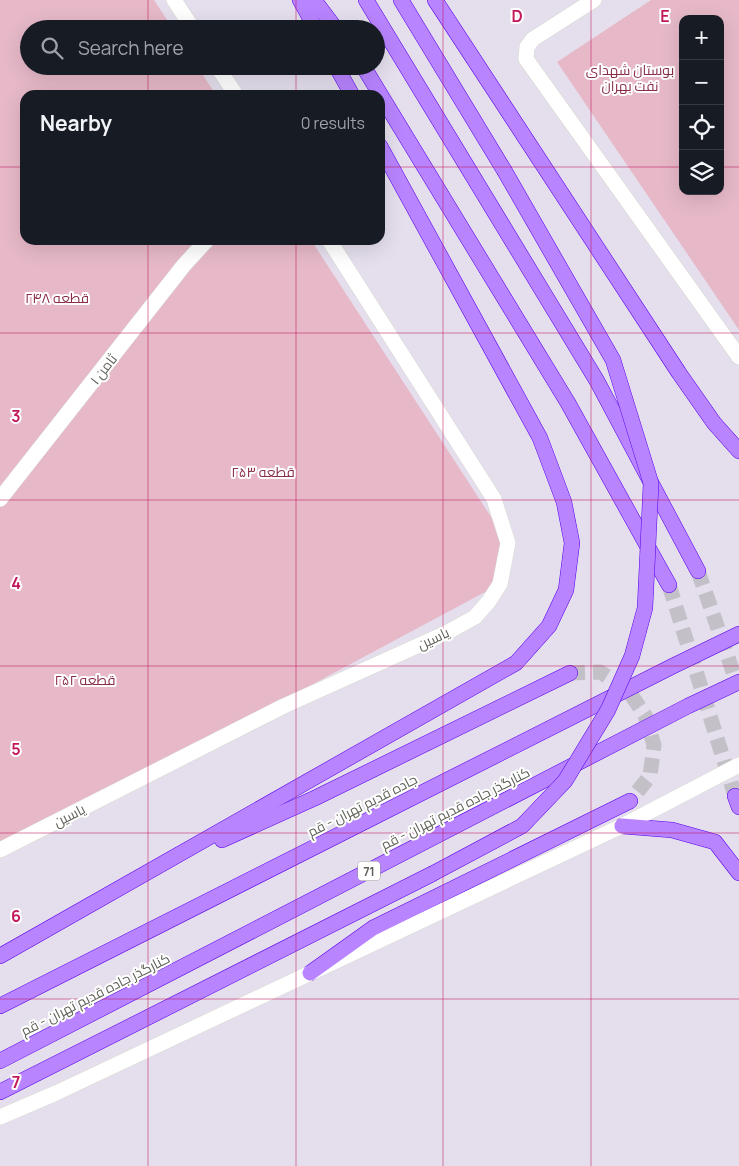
<!DOCTYPE html>
<html lang="en">
<head>
<meta charset="utf-8">
<style>
	:root { --surface:#171b24; --page:#20242c; --text:#f1f3f6; --muted:#9ea1a6; --line:#363941 }
	body { margin:0; font-family:Manrope,Cairo,sans-serif; background:var(--page); color:var(--text) }
	.controls { position:absolute; right:15px; top:15px; display:grid; overflow:hidden; border-radius:10px; box-shadow:0 5px 20px #0002 }
	.controls button { width:45px; height:45px; display:grid; place-items:center; padding:0; border:0; border-bottom:1px solid var(--line); background:var(--surface); color:var(--text); font:25px sans-serif }
	.list { margin:0; padding:0; list-style:none }
	h2 { display:flex; justify-content:space-between; align-items:center; height:65px; margin:0; padding:0 20px; font-size:21px }
	h2 small { font-size:16px; font-weight:400; color:var(--muted) }
	.icon { flex:none; width:28px; height:28px; fill:none; stroke:currentColor; stroke-width:2; stroke-linecap:round; stroke-linejoin:round }
	.map { position:relative; flex:none; width:739px; height:1166px; overflow:hidden }
	.search { position:absolute; background:var(--surface); box-shadow:0 5px 20px #0002; left:20px; top:20px; width:365px; height:55px; display:flex; align-items:center; gap:12px; box-sizing:border-box; padding:0 18px; border-radius:28px; color:var(--muted); font-size:19px }
	.panel { position:absolute; background:var(--surface); box-shadow:0 5px 20px #0002; left:20px; top:90px; width:365px; height:155px; border-radius:15px }
	.map>svg:first-child { display:block }
	.green { fill:#e7b9c8; fill-rule:evenodd }
	.lines { fill:none; stroke-linecap:round; stroke-linejoin:round }
	.highway-tunnel { stroke:#c4c0c8; stroke-width:15; stroke-dasharray:15 8; stroke-linecap:butt }
	.minor-casing { stroke:#d8dad2; stroke-width:16 }
	.highway-casing { stroke:#5600ec; stroke-width:16 }
	.minor { stroke:#fff; stroke-width:15 }
	.highway { stroke:#b884ff; stroke-width:15 }
	.highway-bridge-casing { stroke:#5600ec; stroke-width:16; stroke-linecap:butt }
	.highway-bridge { stroke:#b884ff; stroke-width:15 }
	.grid { fill:none; stroke:#c2185b; stroke-width:1; stroke-opacity:0.55 }
	.labels { text-anchor:middle; dominant-baseline:central; stroke-width:4; stroke-linejoin:round; paint-order:stroke }
	.shield { fill:#fff; stroke:#8f918a; stroke-width:1 }
	.shield-label { font-size:12px; font-weight:bold; fill:#5f6258 }
	.park-label { font-size:14px; fill:#8a2e48; stroke:#fff }
	.street-label { font-size:14px; fill:#5f6258; stroke:#fff }
	.grid-label { font-size:16px; text-anchor:middle; font-weight:bold; fill:#c2185b; stroke:#fff; stroke-width:4; stroke-linejoin:round; paint-order:stroke }
</style>
</head>
<body>
<div class="map">
<svg width="739" height="1166" viewBox="0 0 739 1166">
	<rect width="100%" height="100%" fill="#e5dfed"/>
	<!-- green -->
	<g class="green">
		<polygon points="0,0 154,0 173,29 29,29 29,66 197,66 216,95 25,95 25,240 311,240 508,543 500,584 0,852"/>
		<path d="M651 0H739V330L557 62ZM683 19H720V191H683Z"/>
	</g>
	<g class="lines">
		<!-- highway-tunnel -->
		<g class="highway-tunnel">
			<polyline points="698,571 739,689"/>
			<polyline points="669,585 735,796"/>
			<polyline points="570,673 600,672 627,689 645,715 654,745 650,776 630,801"/>
		</g>
		<!-- minor casing -->
		<g class="minor-casing">
			<g id="minor">
				<polyline points="174,0 193,29"/>
				<polyline points="594,0 533,39 527,47 526,59 739,357"/>
				<polyline points="217,66 236,95"/>
				<polyline points="0,499 184,265 207,240"/>
				<polyline points="0,850 284,706 446,633 475,617 489,601 500,584 508,543 494,499 329,240"/>
				<polyline points="0,1117 56,1093 622,826 739,765"/>
			</g>
		</g>
		<!-- highway casing -->
		<g class="highway-casing">
			<g id="highway">
				<polyline points="300,0 316,29"/>
				<polyline points="314,0 336,29"/>
				<polyline points="366,0 597,381 698,571"/>
				<polyline points="401,0 504,170"/>
				<polyline points="435,0 679,373 714,423 739,451"/>
				<polyline points="336,66 352,95"/>
				<polyline points="363,66 568,403 669,585"/>
				<polyline points="735,796 739,807"/>
				<polyline points="622,826 672,830 715,842 739,873"/>
				<polyline points="222,840 315,798 570,673"/>
				<polyline points="0,956 516,663 549,626 566,590 572,543 564,502 540,438 380,146"/>
				<polyline points="310,973 373,928 630,801"/>
				<polyline points="0,1006 673,666 739,634"/>
				<polyline points="0,1061 688,706 739,682"/>
				<polyline points="0,1092 432,874"/>
			</g>
		</g>
		<!-- minor -->
		<use href="#minor" class="minor"/>
		<!-- highway -->
		<use href="#highway" class="highway"/>
		<!-- highway-bridge casing -->
		<g class="highway-bridge-casing">
			<polyline id="highway-bridge" points="432,874 522,826 565,781 608,710 632,656 645,608 651,483 613,360 504,170"/>
		</g>
		<!-- highway-bridge -->
		<use href="#highway-bridge" class="highway-bridge"/>
	</g>
	<!-- grid -->
	<path class="grid" d="M148 0V29M296 0V29M443 0V1166M591 0V1166M148 66V95M296 66V95M0 167H25M380 167H683M720 167H739M148 240V1166M296 240V1166M0 333H739M0 500H739M0 666H739M0 833H739M0 999H739"/>
	<g class="labels">
		<!-- shield labels -->
		<rect class="shield" x="358" y="861.5" width="22" height="19" rx="4"/>
		<g class="shield-label">
			<text x="369" y="871">71</text>
		</g>
		<!-- park labels -->
		<g class="park-label">
			<text x="630" y="69">بوستان شهدای<tspan x="630" dy="16">نفت بهران</tspan></text>
			<text x="57" y="297">قطعه ۲۴۸</text>
			<text x="263" y="471">قطعه ۲۵۳</text>
			<text x="85" y="679">قطعه ۲۵۲</text>
		</g>
		<!-- street labels -->
		<g class="street-label">
			<text transform="translate(103 369) rotate(-52)">ثامن ۱</text>
			<text transform="translate(433 638) rotate(-25)">یاسین</text>
			<text transform="translate(362 805) rotate(-27)">جاده قدیم تهران - قم</text>
			<text transform="translate(455 808) rotate(-27)">کنارگذر جاده قدیم تهران - قم</text>
			<text transform="translate(69 815) rotate(-27)">یاسین</text>
			<text transform="translate(95 994) rotate(-27)">کنارگذر جاده قدیم تهران - قم</text>
		</g>
	</g>
	<g class="grid-label">
		<text x="517" y="22">D</text>
		<text x="665" y="22">E</text>
		<text x="16" y="422">3</text>
		<text x="16" y="589">4</text>
		<text x="16" y="755">5</text>
		<text x="16" y="922">6</text>
		<text x="16" y="1088">7</text>
	</g>
</svg>
<div class="controls">
<button>+</button>
<button>−</button>
<button><svg class="icon" aria-label="locate" viewBox="0 0 24 24"><circle cx="12" cy="12" r="6"/><path d="M12 2v4M12 18v4M2 12h4M18 12h4"/></svg></button>
<button><svg class="icon" aria-label="layers" viewBox="0 0 24 24"><path d="M12 4l9 5-9 5-9-5zM3 14l9 5 9-5"/></svg></button>
</div>
<div class="search"><svg class="icon" aria-label="search" viewBox="0 0 24 24"><circle cx="10" cy="10" r="6"/><path d="M15 15l6 6"/></svg>Search here</div>
<section class="panel">
<h2>Nearby<small>0 results</small></h2>
<ul class="list">
</ul>
</section>
</div>
</body>
</html>
